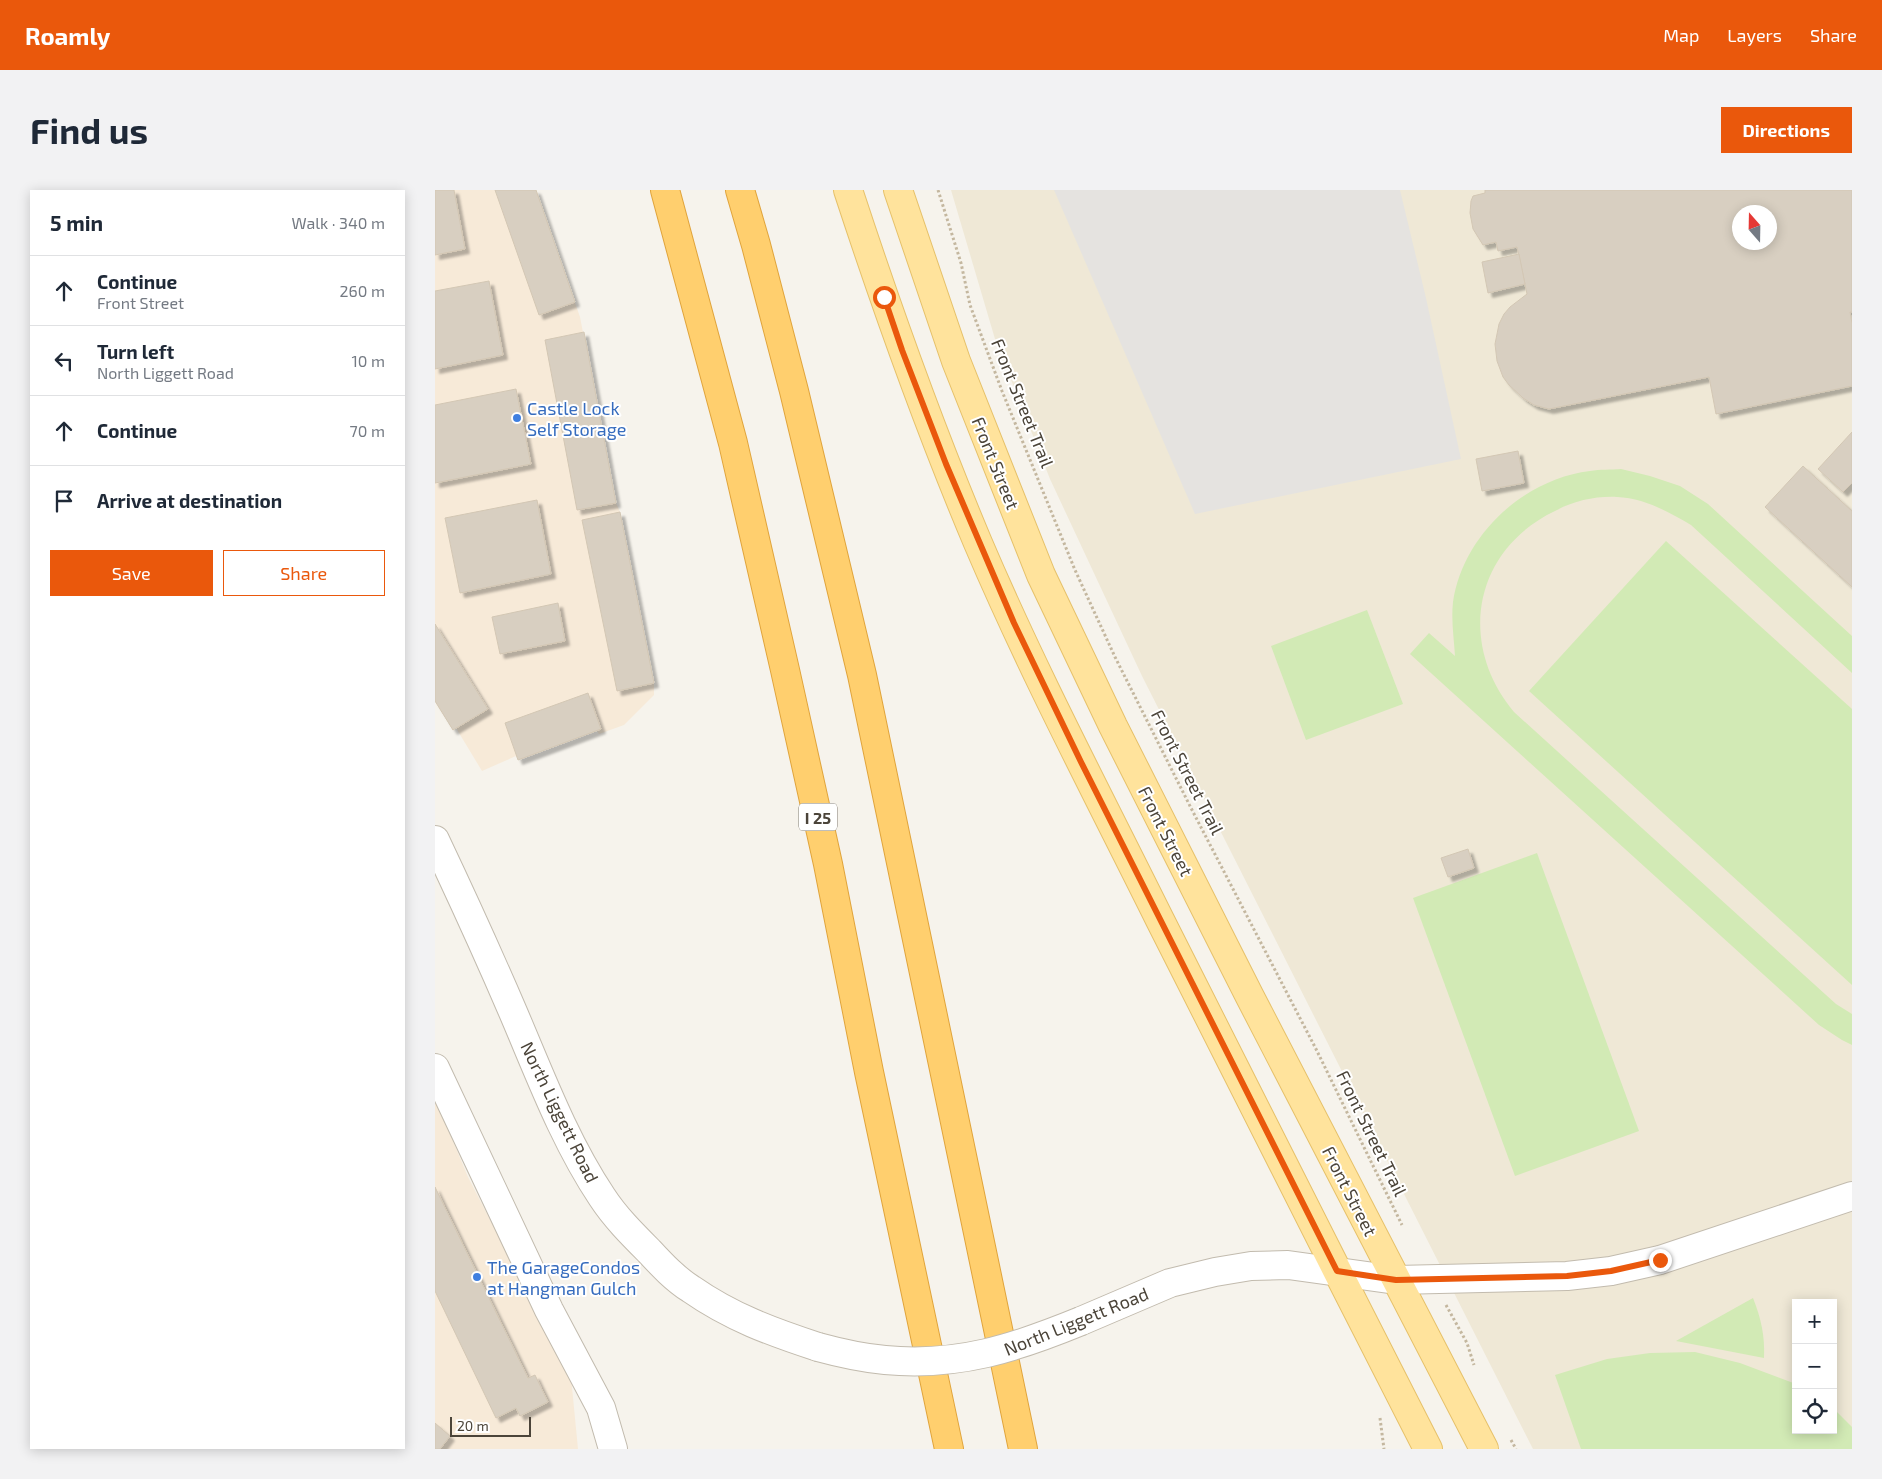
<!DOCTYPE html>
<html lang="en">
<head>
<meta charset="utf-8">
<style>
	:root { --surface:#fff; --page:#f2f2f3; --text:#1f2937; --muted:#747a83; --line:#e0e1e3; --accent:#ea580c }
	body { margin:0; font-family:"Exo 2",sans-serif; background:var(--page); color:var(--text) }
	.controls { position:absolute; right:15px; bottom:15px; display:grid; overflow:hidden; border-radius:0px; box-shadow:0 2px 12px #0003 }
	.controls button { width:45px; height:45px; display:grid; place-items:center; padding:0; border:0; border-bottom:1px solid var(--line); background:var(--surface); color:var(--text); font:25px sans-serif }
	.compass { position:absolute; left:1297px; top:15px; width:45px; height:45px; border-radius:50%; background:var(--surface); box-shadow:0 2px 12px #0003; rotate:340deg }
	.scale { position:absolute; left:15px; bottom:12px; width:81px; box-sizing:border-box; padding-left:5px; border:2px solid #4b4439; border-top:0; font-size:14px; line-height:18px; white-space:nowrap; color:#4b4439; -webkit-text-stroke:4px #fff; paint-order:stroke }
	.stop { position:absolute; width:15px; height:15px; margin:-11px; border:4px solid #ea580c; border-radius:50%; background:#fff }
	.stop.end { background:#ea580c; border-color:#fff; box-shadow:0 1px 5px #0008 }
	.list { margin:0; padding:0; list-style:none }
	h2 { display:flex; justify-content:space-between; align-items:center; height:65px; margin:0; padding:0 20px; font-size:21px }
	h2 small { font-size:16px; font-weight:400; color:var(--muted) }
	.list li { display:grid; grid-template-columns:32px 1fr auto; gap:15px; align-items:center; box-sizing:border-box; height:70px; padding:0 20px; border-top:1px solid var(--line) }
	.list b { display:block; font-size:19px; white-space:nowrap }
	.list p { margin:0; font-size:16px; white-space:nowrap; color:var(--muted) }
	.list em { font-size:16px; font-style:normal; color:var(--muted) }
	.actions { display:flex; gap:10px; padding:15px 20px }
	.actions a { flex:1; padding:11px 0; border:1px solid var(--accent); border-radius:0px; text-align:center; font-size:18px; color:var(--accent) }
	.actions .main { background:var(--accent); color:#fff }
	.icon { flex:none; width:28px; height:28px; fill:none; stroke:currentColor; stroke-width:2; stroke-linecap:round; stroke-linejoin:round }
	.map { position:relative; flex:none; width:1417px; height:1259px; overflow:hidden; border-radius:0px }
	header { display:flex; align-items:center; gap:30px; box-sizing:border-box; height:70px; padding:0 25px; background:var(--accent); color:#fff }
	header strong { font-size:24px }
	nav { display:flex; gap:28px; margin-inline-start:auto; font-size:18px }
	.intro { display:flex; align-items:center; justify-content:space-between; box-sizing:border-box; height:120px; padding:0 30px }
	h1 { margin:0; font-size:35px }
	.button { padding:12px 22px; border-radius:0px; background:var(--accent); color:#fff; font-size:18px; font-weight:700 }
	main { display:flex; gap:30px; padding:0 30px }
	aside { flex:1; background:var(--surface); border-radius:0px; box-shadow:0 2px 12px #0003 }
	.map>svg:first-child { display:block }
	.commercial { fill:#f7ead8 }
	.education { fill:#efe8d6; fill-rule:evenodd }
	.green { fill:#d2eab5 }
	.parking { fill:#e5e3e0 }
	.building { fill:#d8cfc1; stroke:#d3c7b4; fill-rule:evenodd; filter:url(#shadow) }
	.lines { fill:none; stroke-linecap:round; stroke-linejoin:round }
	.minor-casing { stroke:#c2bbae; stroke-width:30 }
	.major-casing { stroke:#e6c16a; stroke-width:30 }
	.highway-casing { stroke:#e0a43c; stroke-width:30 }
	.path { stroke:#c4b79f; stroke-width:3; stroke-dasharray:2.5 2.5; stroke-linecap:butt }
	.minor { stroke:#fff; stroke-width:28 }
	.major { stroke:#ffe39c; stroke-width:28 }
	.highway { stroke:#ffcf6e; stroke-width:28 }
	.minor-bridge-casing { stroke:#c2bbae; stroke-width:30; stroke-linecap:butt }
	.minor-bridge { stroke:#fff; stroke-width:28 }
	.route { stroke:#ea580c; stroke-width:6 }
	.shop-dot { fill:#3f7fe0; stroke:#fff; stroke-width:2 }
	.labels { text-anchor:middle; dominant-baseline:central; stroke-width:4; stroke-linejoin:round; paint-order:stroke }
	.shield { fill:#fff; stroke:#817c74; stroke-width:1 }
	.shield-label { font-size:16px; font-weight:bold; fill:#4b4439 }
	.street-label { font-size:18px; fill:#4b4439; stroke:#fff }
	.shop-label { font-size:18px; fill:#366cbe; stroke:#fff; text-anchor:start }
</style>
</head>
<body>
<header>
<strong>Roamly</strong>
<nav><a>Map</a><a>Layers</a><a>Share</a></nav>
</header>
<div class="intro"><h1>Find us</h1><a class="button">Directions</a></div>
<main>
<aside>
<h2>5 min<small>Walk · 340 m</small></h2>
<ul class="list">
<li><svg class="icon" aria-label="ahead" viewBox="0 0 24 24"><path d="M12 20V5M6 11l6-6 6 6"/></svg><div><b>Continue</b><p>Front Street</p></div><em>260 m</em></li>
<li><svg class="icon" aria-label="left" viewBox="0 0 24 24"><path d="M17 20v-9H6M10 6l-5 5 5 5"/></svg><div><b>Turn left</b><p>North Liggett Road</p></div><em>10 m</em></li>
<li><svg class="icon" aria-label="ahead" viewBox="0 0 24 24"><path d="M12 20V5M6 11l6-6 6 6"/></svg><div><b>Continue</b></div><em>70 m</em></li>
<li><svg class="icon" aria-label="arrive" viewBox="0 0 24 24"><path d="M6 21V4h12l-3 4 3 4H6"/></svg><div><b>Arrive at destination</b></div></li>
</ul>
<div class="actions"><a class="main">Save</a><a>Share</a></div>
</aside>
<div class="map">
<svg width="1417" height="1259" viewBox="0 0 1417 1259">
	<defs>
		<filter id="shadow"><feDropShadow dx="4.5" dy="4.5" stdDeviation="1" flood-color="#0004"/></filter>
	</defs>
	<rect width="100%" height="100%" fill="#f6f3ec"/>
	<!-- commercial -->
	<g class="commercial">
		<polygon points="0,0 101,0 145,127 181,313 185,322 219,493 219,505 189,535 164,544 162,541 83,570 81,566 47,581 21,538 18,540 0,511"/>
		<polygon points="0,908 33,987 136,1187 143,1259 0,1259"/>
	</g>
	<!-- education -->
	<path class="education" d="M516 0H1417V1259H1098L707 486 615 289 560 149ZM1304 22H1334V52H1304ZM1361 1113H1398V1240H1361Z"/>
	<!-- green -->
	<g class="green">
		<path d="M1186 279 1215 286 1245 296 1273 314 1417 446V483L1256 335C1234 322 1209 308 1182 307 1160 306 1139 311 1120 321 1038 360 1022 454 1079 522L1401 814 1417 824V855L1407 850 1384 835 975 464 994 443 1020 466C1019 448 1016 431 1018 412 1028 345 1089 289 1155 281 1165 279 1176 280 1186 279Z"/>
		<polygon points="1231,351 1417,519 1417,795 1094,501"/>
		<polygon points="932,420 968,514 871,550 836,456"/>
		<polygon points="1102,663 1204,941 1080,986 978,708"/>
		<path d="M1318 1108C1326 1128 1330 1146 1329 1168L1241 1151Z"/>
		<polygon points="1260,1162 1305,1173 1361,1194 1361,1240 1398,1240 1398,1218 1417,1237 1417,1259 1146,1259 1120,1185 1172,1169 1215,1163"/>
	</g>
	<!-- parking -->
	<polygon class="parking" points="619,0 965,0 991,108 1026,269 760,324"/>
	<!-- building -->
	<g class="building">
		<polygon points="0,0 19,0 30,59 0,65"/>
		<polygon points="60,0 101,0 140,112 104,125"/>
		<path d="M1050 0H1417V122H1415L1417 133V196L1281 224 1274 187 1114 219 1099 215 1088 208 1074 195 1068 187 1062 171 1060 154 1064 134 1069 124 1075 117 1092 104 1082 57 1063 61 1061 52 1048 55 1038 39 1035 23 1036 11 1038 6 1050 3ZM1304 22H1334V52H1304Z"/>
		<polygon points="1084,64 1090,94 1053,103 1047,72"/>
		<polygon points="54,91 68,165 0,179 0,101"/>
		<polygon points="149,142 181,313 142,320 110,150"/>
		<polygon points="81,199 96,274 0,293 0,215"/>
		<polygon points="1417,242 1417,293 1408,302 1383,279"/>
		<polygon points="1083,261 1089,293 1047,301 1041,269"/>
		<polygon points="1368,276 1417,321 1417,397 1330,317"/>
		<polygon points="102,310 116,384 25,403 10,328"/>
		<polygon points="185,322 219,493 182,501 147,330"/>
		<polygon points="123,413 130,451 65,464 57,427"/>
		<polygon points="0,434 53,519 18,540 0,511"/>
		<polygon points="153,503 166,539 83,570 70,533"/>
		<polygon points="1033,659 1039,678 1013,687 1006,668"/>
		<polygon points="0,997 93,1188 100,1185 113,1212 85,1226 81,1218 61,1228 0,1101"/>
		<polygon points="0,1233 15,1246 5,1259 0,1259"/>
	</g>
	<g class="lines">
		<!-- minor casing -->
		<g class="minor-casing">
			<g id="minor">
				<path d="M0 650C27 707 53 764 78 822 105 885 129 950 167 1007 180 1027 197 1044 214 1061 227 1075 240 1089 256 1099 296 1127 337 1142 383 1157"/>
				<polyline points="0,878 114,1120 166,1218 178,1259"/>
				<polyline points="646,1131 735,1093 780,1082 816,1076 853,1075 961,1090 1132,1086 1176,1081 1225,1070 1417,1006"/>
			</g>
		</g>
		<!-- major casing -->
		<g class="major-casing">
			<g id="major">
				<path d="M413 0C452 119 494 237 543 353 598 482 663 605 725 730 814 907 903 1083 993 1259"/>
				<polyline points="463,0 521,171 606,385 678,536 814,805 1049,1259"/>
			</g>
		</g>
		<!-- highway casing -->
		<g class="highway-casing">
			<g id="highway">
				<polyline points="230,0 298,253 350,480 393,674 434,882 514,1259"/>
				<polyline points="305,0 321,55 359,201 427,485 588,1259"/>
			</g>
		</g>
		<!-- path -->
		<g class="path">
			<polyline points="503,0 526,73 535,115 567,201 640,380 680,467 756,618 881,859 967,1035"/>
			<polyline points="1011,1115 1032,1153 1039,1175"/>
			<polyline points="945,1228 949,1259"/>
			<polyline points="1076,1250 1081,1259"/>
		</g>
		<!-- minor -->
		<use href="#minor" class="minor"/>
		<!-- major -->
		<use href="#major" class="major"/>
		<!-- highway -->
		<use href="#highway" class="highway"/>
		<!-- minor-bridge casing -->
		<g class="minor-bridge-casing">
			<path id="minor-bridge" d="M383 1157C405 1163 427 1168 450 1170 523 1177 580 1158 646 1131"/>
		</g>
		<!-- minor-bridge -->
		<use href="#minor-bridge" class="minor-bridge"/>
	</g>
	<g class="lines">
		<!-- route -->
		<polyline class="route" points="449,107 467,160 511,274 579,433 646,572 902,1081 961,1090 1132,1086 1176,1081 1225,1070"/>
	</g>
	<!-- markers -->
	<g class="shop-dot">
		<circle cx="82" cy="228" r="5"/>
		<circle cx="42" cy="1087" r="5"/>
	</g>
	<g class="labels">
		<!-- shield labels -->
		<rect class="shield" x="364" y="613.5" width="38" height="27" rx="4"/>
		<g class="shield-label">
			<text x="383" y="627">I 25</text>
		</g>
		<!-- street labels -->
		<g class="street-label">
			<text transform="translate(588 213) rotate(68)">Front Street Trail</text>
			<text transform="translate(561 273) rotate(68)">Front Street</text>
			<text transform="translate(753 582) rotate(63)">Front Street Trail</text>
			<text transform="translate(731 641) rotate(63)">Front Street</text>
			<text transform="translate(125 922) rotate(64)">North Liggett Road</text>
			<text transform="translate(937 943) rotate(64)">Front Street Trail</text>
			<text transform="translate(915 1001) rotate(63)">Front Street</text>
			<text transform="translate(641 1131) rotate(-22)">North Liggett Road</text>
		</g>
		<!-- shop labels -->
		<g class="shop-label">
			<text x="92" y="218">Castle Lock<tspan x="92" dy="21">Self Storage</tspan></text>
			<text x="52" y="1077">The GarageCondos<tspan x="52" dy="21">at Hangman Gulch</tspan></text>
		</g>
	</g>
</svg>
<div class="controls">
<button>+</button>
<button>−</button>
<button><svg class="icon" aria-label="locate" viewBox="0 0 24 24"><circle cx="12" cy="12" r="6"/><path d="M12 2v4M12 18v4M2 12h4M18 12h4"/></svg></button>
</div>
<svg class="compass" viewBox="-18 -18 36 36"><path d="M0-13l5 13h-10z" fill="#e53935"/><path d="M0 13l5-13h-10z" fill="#747a83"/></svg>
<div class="scale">20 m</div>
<div class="stop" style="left:449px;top:107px"></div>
<div class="stop end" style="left:1225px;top:1070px"></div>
</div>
</main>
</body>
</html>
